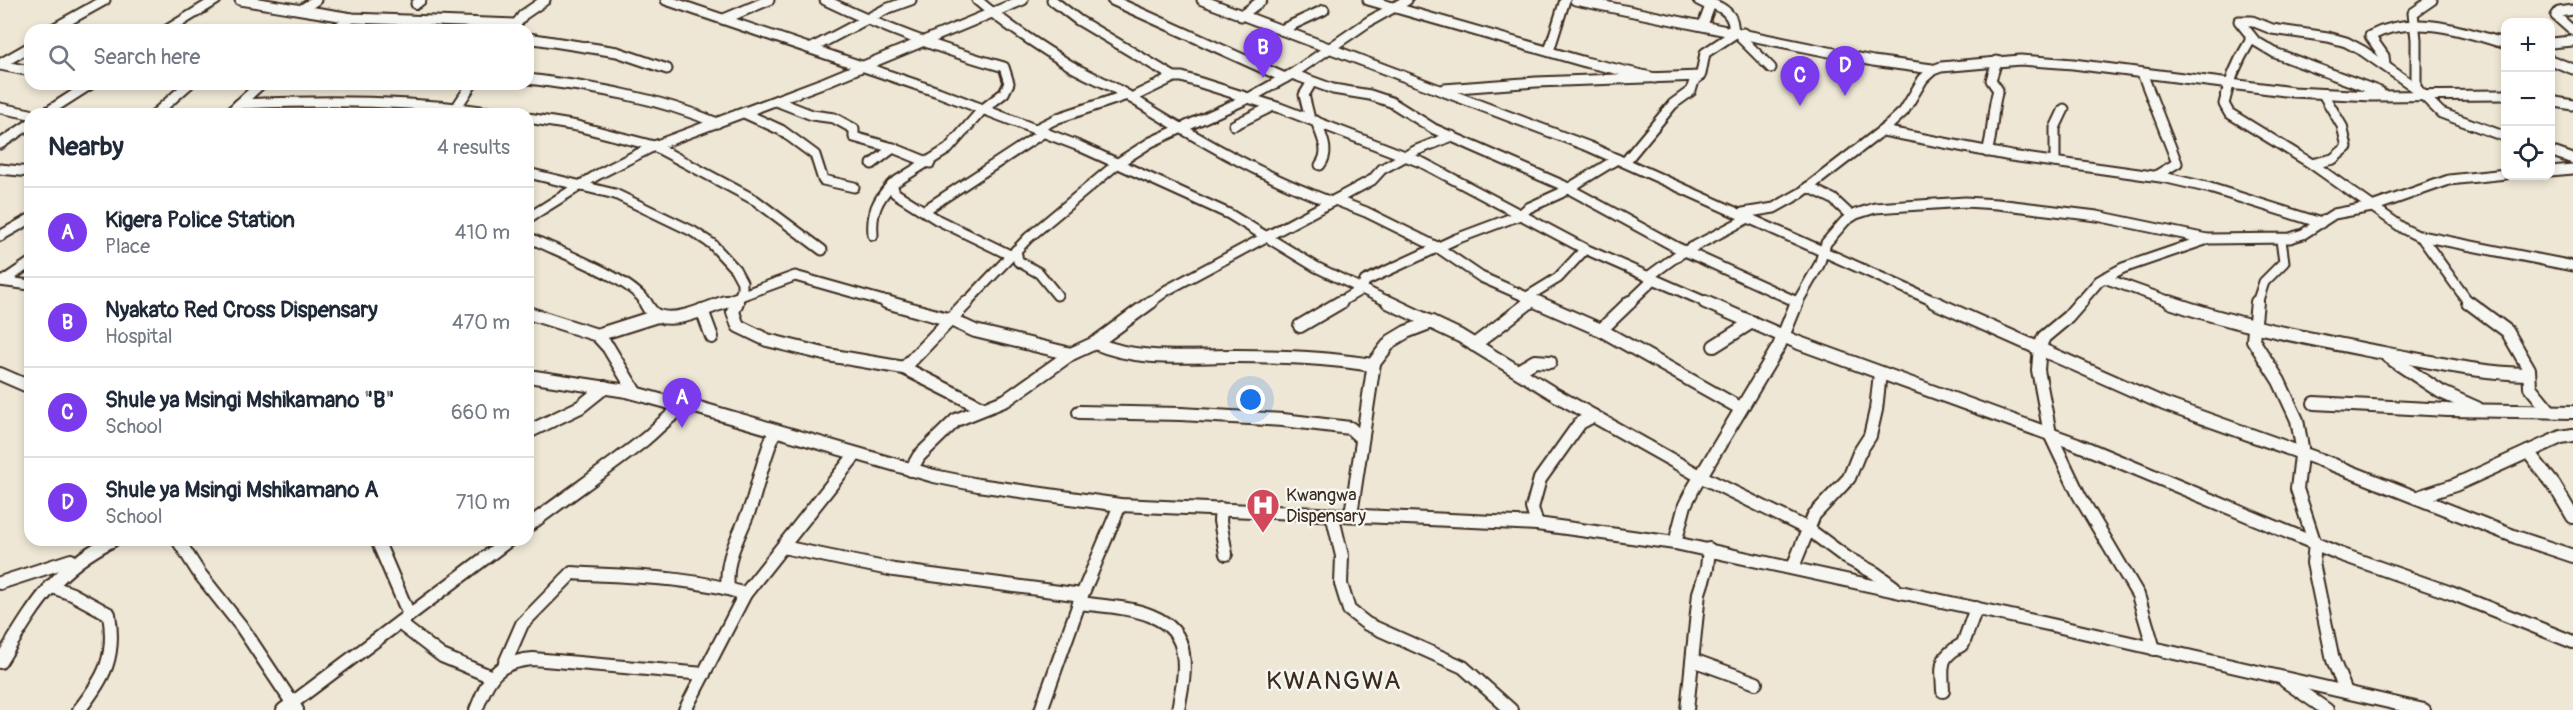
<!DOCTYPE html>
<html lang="en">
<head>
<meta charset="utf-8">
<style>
	:root { --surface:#fff; --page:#f6f6f7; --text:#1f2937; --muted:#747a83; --line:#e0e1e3; --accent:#7c3aed }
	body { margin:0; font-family:Pangolin,sans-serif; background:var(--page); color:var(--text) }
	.controls { position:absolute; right:18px; top:18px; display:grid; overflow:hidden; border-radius:12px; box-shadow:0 3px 9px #0003 }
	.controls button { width:54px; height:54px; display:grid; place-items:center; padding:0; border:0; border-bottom:2px solid var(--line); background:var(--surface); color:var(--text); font:30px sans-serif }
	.you { position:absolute; left:1251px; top:400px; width:21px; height:21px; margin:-15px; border:4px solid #fff; border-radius:50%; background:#1a73e8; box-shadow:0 0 0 9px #1a73e833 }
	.badge { display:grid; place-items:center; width:39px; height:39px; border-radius:50%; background:var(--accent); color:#fff; font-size:20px; font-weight:700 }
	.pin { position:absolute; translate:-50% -50px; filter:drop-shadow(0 2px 3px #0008) }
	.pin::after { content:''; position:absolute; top:32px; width:21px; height:18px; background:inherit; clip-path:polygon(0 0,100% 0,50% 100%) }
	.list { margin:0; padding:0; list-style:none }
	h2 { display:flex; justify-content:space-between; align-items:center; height:78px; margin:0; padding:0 24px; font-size:26px }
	h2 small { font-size:20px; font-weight:400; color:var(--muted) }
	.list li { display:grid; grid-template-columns:39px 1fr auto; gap:18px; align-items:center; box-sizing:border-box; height:90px; padding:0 24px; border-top:2px solid var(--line) }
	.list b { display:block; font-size:22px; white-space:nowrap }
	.list p { margin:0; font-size:20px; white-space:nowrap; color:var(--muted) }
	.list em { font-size:20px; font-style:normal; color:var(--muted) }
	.icon { flex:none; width:33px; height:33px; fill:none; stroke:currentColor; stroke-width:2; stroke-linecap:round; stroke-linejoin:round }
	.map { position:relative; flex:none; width:2573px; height:710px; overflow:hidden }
	.search { position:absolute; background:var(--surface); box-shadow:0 3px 9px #0003; left:24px; top:24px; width:510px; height:66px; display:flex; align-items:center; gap:15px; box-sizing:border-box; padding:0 21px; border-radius:18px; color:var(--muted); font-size:22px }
	.panel { position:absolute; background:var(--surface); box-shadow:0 3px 9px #0003; left:24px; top:108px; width:510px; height:438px; border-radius:18px }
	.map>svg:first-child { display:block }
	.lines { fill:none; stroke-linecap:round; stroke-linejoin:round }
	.minor-far1-casing { stroke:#3b2a1e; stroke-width:13 }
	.minor-casing { stroke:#3b2a1e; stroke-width:16 }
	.minor-far1 { stroke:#f6f6f2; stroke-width:9 }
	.minor { stroke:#f6f6f2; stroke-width:12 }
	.labels { text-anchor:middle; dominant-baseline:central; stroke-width:5; stroke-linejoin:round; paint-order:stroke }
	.poi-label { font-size:18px; fill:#3b2a1e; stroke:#f6f6f2; text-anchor:start }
	.near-quarter-label { font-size:26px; letter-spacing:1.5px; fill:#3b2a1e; stroke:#f6f6f2 }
</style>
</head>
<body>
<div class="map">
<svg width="2573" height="710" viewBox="0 0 2573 710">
	<rect width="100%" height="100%" fill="#eee7d5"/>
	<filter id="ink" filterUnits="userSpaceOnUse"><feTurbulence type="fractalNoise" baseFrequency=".0167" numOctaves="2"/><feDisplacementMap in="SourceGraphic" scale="12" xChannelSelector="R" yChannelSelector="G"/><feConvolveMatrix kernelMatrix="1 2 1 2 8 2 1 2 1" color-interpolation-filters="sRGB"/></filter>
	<g filter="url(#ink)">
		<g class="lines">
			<!-- minor-far1 casing -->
			<g class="minor-far1-casing">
				<g id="minor-far1">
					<polyline points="240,0 352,18 516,24"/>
					<polyline points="666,0 938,92 1079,146 1229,214 1316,267 1391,303"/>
					<path d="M825 0C883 28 942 50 1004 67L1009 83 1004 93 982 110 948 149 892 184 895 193 938 220 1010 255"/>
					<path d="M977 0C1006 25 1039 46 1071 66 1090 77 1110 84 1128 96 1196 138 1256 174 1331 202L1372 180 1382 169 1417 150 1452 136"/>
					<polyline points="1052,0 1078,20 1174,77"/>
					<polyline points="1112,0 1285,78"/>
					<polyline points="1202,0 1590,147 1938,303"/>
					<polyline points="1368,0 1585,62 1655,78"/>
					<polyline points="1575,0 1873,61 1932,69"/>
					<polyline points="1698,0 1710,6 1703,25"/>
					<path d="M1709 3C1723 7 1735 15 1733 31"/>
					<polyline points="416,4 421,0"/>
					<polyline points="302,9 316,0"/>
					<polyline points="2573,10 2559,12 2556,16 2573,31"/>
					<polyline points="1241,16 1262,0"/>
					<polyline points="724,19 769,0"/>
					<polyline points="51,30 105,0"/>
					<polyline points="167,30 216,0"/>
					<polyline points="333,30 352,18"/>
					<polyline points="512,30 523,15 545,0"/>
					<polyline points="1281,30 1324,10"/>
					<polyline points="1743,33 1742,39 1771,68"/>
					<path d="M2250 36V41C2237 62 2229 80 2224 104L2229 113 2312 164 2404 229 2422 238 2469 303"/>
					<polyline points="528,38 617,52 667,69"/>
					<polyline points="2550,43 2573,41"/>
					<polyline points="812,48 886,9 911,0"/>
					<polyline points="1549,51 1565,0"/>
					<polyline points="2550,60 2573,69"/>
					<polyline points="0,64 30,47"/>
					<polyline points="0,65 30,71"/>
					<path d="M2385 66 2384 56 2370 36C2413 13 2463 31 2506 44"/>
					<polyline points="2142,73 2177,163 2157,175"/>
					<polyline points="1292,74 1333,89 1370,95 1391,102 1434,129 1562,185 1676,247 1797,302"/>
					<path d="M528 79C593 87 656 97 717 123"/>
					<polyline points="2416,88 2416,39 2413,13 2432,0"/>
					<polyline points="1444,89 1536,82 1700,76"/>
					<polyline points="2380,92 2275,53 2255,41 2239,21 2252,21 2272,29 2328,37 2346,42 2363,51 2416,88 2441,113 2506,137"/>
					<polyline points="1131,98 1174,77 1182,77 1280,108 1423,163 1585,249 1708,303"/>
					<polyline points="776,101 812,115 834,118 854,129 854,137 893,148 930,163"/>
					<polyline points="2550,101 2573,105"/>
					<path d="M239 104C327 100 414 100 502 114"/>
					<polyline points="0,108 30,114"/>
					<polyline points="454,111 472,84"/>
					<polyline points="744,113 781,130 815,155 823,180 854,187"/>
					<polyline points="44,114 91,84"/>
					<polyline points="155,114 189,84"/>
					<polyline points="228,114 261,84"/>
					<polyline points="528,118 577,126 654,146 755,200 822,250"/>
					<polyline points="1310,119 1304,95 1312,82"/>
					<path d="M1316 121C1321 136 1331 151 1320 165"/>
					<polyline points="1234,125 1273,106"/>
					<polyline points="1036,129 1058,118 1127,95"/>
					<polyline points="1883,131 2011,156 2167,178 2210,188 2321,223"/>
					<polyline points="0,144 30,124"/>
					<polyline points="2550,151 2573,159"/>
					<path d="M1987 152C1994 131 1991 111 1998 90L1991 80 1997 61"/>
					<polyline points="1625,162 1673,104 1691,91 1694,81 1701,74 1705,53 1737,32"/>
					<polyline points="2055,162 2055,128 2064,109"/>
					<polyline points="872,164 893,148"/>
					<polyline points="2312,164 2333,159 2347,147 2342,126 2323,94"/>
					<polyline points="0,169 30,172"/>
					<polyline points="2550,171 2573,169"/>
					<polyline points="528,173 615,194 692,231 712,244 735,269 742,282 742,290 737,303"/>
					<polyline points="1808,187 1833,199 1851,216"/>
					<polyline points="1335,200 1366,212 1437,247 1481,277 1540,303"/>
					<polyline points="925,210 1044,132"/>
					<polyline points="1743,213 1774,208 1801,193 1888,126 1904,111 1923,79 1933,70 1941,67 2020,60 2073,64 2293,92 2372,96 2506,95"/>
					<polyline points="528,218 597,175 654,146 825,82 1023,0"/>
					<path d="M873 235C871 213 877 200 892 184"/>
					<polyline points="0,236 30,219"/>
					<polyline points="2421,236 2573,266"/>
					<path d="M528 237C556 251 631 278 646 303"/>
					<polyline points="1016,250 1018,261 1039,273 1057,295"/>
					<polyline points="1648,277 1678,255 1750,217"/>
					<polyline points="2104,278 2174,303"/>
					<polyline points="5,280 30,263"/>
					<polyline points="0,281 30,285"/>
					<polyline points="1527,297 1558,278 1585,249"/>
					<polyline points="721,303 795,276 891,303"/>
					<polyline points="966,303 1028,238 1118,163 1151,142 1251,97 1292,74 1368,22 1407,0"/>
					<polyline points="1149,303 1167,290 1331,202"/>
					<polyline points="1338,303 1362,289 1365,281 1456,239 1520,215 1528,208 1561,193 1617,159"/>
					<polyline points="1528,303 1533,299"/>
					<polyline points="1629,303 1654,279"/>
					<polyline points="1797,303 1819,265 1826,243 1845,221 1856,214 1875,208 1965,202 1997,204 2097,216 2207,239"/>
					<polyline points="2080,303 2099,281 2123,268 2208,239 2290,238 2303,234 2334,214 2372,207 2449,180 2506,174"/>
					<polyline points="2257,303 2264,282 2284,262 2281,240"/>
				</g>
			</g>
			<!-- minor casing -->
			<g class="minor-casing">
				<g id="minor">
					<path d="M645 302C648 307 651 314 658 316 677 323 707 308 725 302"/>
					<polyline points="737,302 733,312 738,326 767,340 828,355 904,368 983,408"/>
					<polyline points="886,302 951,320 975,331 1071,354"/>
					<polyline points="1388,302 1460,336 1556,395 1700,476 1808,529 1847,558 1875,573 1894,587"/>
					<polyline points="1537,302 1601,330 1740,408"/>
					<polyline points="1705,302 1799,343 2077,444 2340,554 2451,593 2573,642"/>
					<polyline points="1934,302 2164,404 2321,460 2516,537 2573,556"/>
					<polyline points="2081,302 2068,317 2044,337 2040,346 2038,370 2050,434 2079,495 2138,595 2154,649"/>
					<path d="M2170 302C2239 326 2312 339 2383 353 2432 362 2479 373 2528 374"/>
					<polyline points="2257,302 2253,340 2279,381 2297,420 2302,447 2297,489 2315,544 2313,563 2333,660 2346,692"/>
					<polyline points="2468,302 2507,331 2529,369 2530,387 2549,410"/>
					<polyline points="702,310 712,337"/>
					<polyline points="528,313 597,335 608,347 635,392"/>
					<polyline points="1300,326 1341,302"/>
					<polyline points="1601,330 1630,302"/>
					<polyline points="597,335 657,316"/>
					<path d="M1095 343C1139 362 1189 356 1235 356 1281 356 1327 358 1372 365"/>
					<polyline points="1474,345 1530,302"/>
					<polyline points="1714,346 1752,322"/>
					<polyline points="2387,356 2441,392 2477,408"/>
					<polyline points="904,368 967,302"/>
					<polyline points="1518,371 1535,361 1550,362"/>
					<polyline points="0,374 30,387"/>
					<polyline points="528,376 627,391 685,407"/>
					<polyline points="2314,403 2448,410 2573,412"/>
					<polyline points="1079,412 1181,414 1283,420 1350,428 1361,438"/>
					<polyline points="528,432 580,407 605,387"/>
					<polyline points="2528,452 2554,485 2573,517"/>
					<polyline points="911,470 919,456 956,420 1006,400 1071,354 1095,343 1151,302"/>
					<polyline points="2418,497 2455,485 2561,437 2573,435"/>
					<polyline points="1221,509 1220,521 1226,554"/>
					<polyline points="1332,514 1342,556 1341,584 1349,610 1367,624 1463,667 1511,710"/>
					<polyline points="1351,514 1374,363 1391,341 1406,332 1432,322"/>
					<polyline points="1537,524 1532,508 1540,479 1580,423 1593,416"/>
					<path d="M528 526C566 497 606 470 644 440 658 429 673 409 692 406L934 476 978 485 1120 505 1537 524 1675 543 2052 625 2424 710"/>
					<polyline points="178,540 199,573 241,626 297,710"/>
					<polyline points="377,540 409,615"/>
					<polyline points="1675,543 1685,505 1693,489 1779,346 1797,302"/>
					<polyline points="783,547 894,570 1082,595"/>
					<polyline points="1796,568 1795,562 1814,515 1849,478 1859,453 1870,436 1876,410 1880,373"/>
					<polyline points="0,583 71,560"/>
					<path d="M50 586 72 594 109 614C116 657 105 677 79 710"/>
					<path d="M728 588C724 556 742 532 752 503 759 479 765 454 775 431"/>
					<path d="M1079 603C1115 608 1178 607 1183 654 1186 673 1181 692 1178 710"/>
					<polyline points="399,623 442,656 492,677"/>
					<polyline points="1693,660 1756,683"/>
					<path d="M0 662C34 607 53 570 113 540"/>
					<path d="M505 663 522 624 572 573C630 577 690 576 745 594"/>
					<polyline points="2285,681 2327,710"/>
					<path d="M1943 691C1942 664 1938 658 1963 644L1976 608"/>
					<polyline points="283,710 509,540"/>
					<path d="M476 710C489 678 495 662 533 659L704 674"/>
					<polyline points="685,710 745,594 855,455"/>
					<polyline points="1041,710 1082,595 1120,505"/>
					<polyline points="1687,710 1699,593 1707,568 1709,549"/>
				</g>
			</g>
			<!-- minor-far1 -->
			<use href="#minor-far1" class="minor-far1"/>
			<!-- minor -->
			<use href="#minor" class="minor"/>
		</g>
	</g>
	<!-- icons -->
	<defs>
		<g id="hospital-pin" transform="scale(1.725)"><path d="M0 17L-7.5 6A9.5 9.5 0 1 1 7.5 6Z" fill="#d1495b" stroke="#f6f6f2"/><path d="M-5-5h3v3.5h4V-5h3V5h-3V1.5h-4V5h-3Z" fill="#fff"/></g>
	</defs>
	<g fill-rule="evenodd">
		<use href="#hospital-pin" x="1263" y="505"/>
	</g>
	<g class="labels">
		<!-- poi labels -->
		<g class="poi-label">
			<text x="1286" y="495">Kwangwa<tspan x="1286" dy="21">Dispensary</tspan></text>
		</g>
		<!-- near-quarter labels -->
		<g class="near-quarter-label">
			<text x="1334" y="681">KWANGWA</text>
		</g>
	</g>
</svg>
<div class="controls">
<button>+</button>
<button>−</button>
<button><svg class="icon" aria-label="locate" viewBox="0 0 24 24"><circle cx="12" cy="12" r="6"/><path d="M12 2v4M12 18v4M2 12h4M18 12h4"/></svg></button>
</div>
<div class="you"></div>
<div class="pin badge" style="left:682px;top:428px">A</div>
<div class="pin badge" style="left:1263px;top:78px">B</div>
<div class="pin badge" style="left:1800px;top:106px">C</div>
<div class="pin badge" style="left:1845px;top:96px">D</div>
<div class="search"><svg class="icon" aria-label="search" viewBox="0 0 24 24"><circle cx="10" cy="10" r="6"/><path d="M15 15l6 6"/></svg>Search here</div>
<section class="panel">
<h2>Nearby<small>4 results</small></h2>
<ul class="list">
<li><span class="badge">A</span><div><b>Kigera Police Station</b><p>Place</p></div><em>410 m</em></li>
<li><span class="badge">B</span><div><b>Nyakato Red Cross Dispensary</b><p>Hospital</p></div><em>470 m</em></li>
<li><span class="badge">C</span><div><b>Shule ya Msingi Mshikamano &quot;B&quot;</b><p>School</p></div><em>660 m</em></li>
<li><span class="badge">D</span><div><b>Shule ya Msingi Mshikamano A</b><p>School</p></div><em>710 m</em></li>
</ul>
</section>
</div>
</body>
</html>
